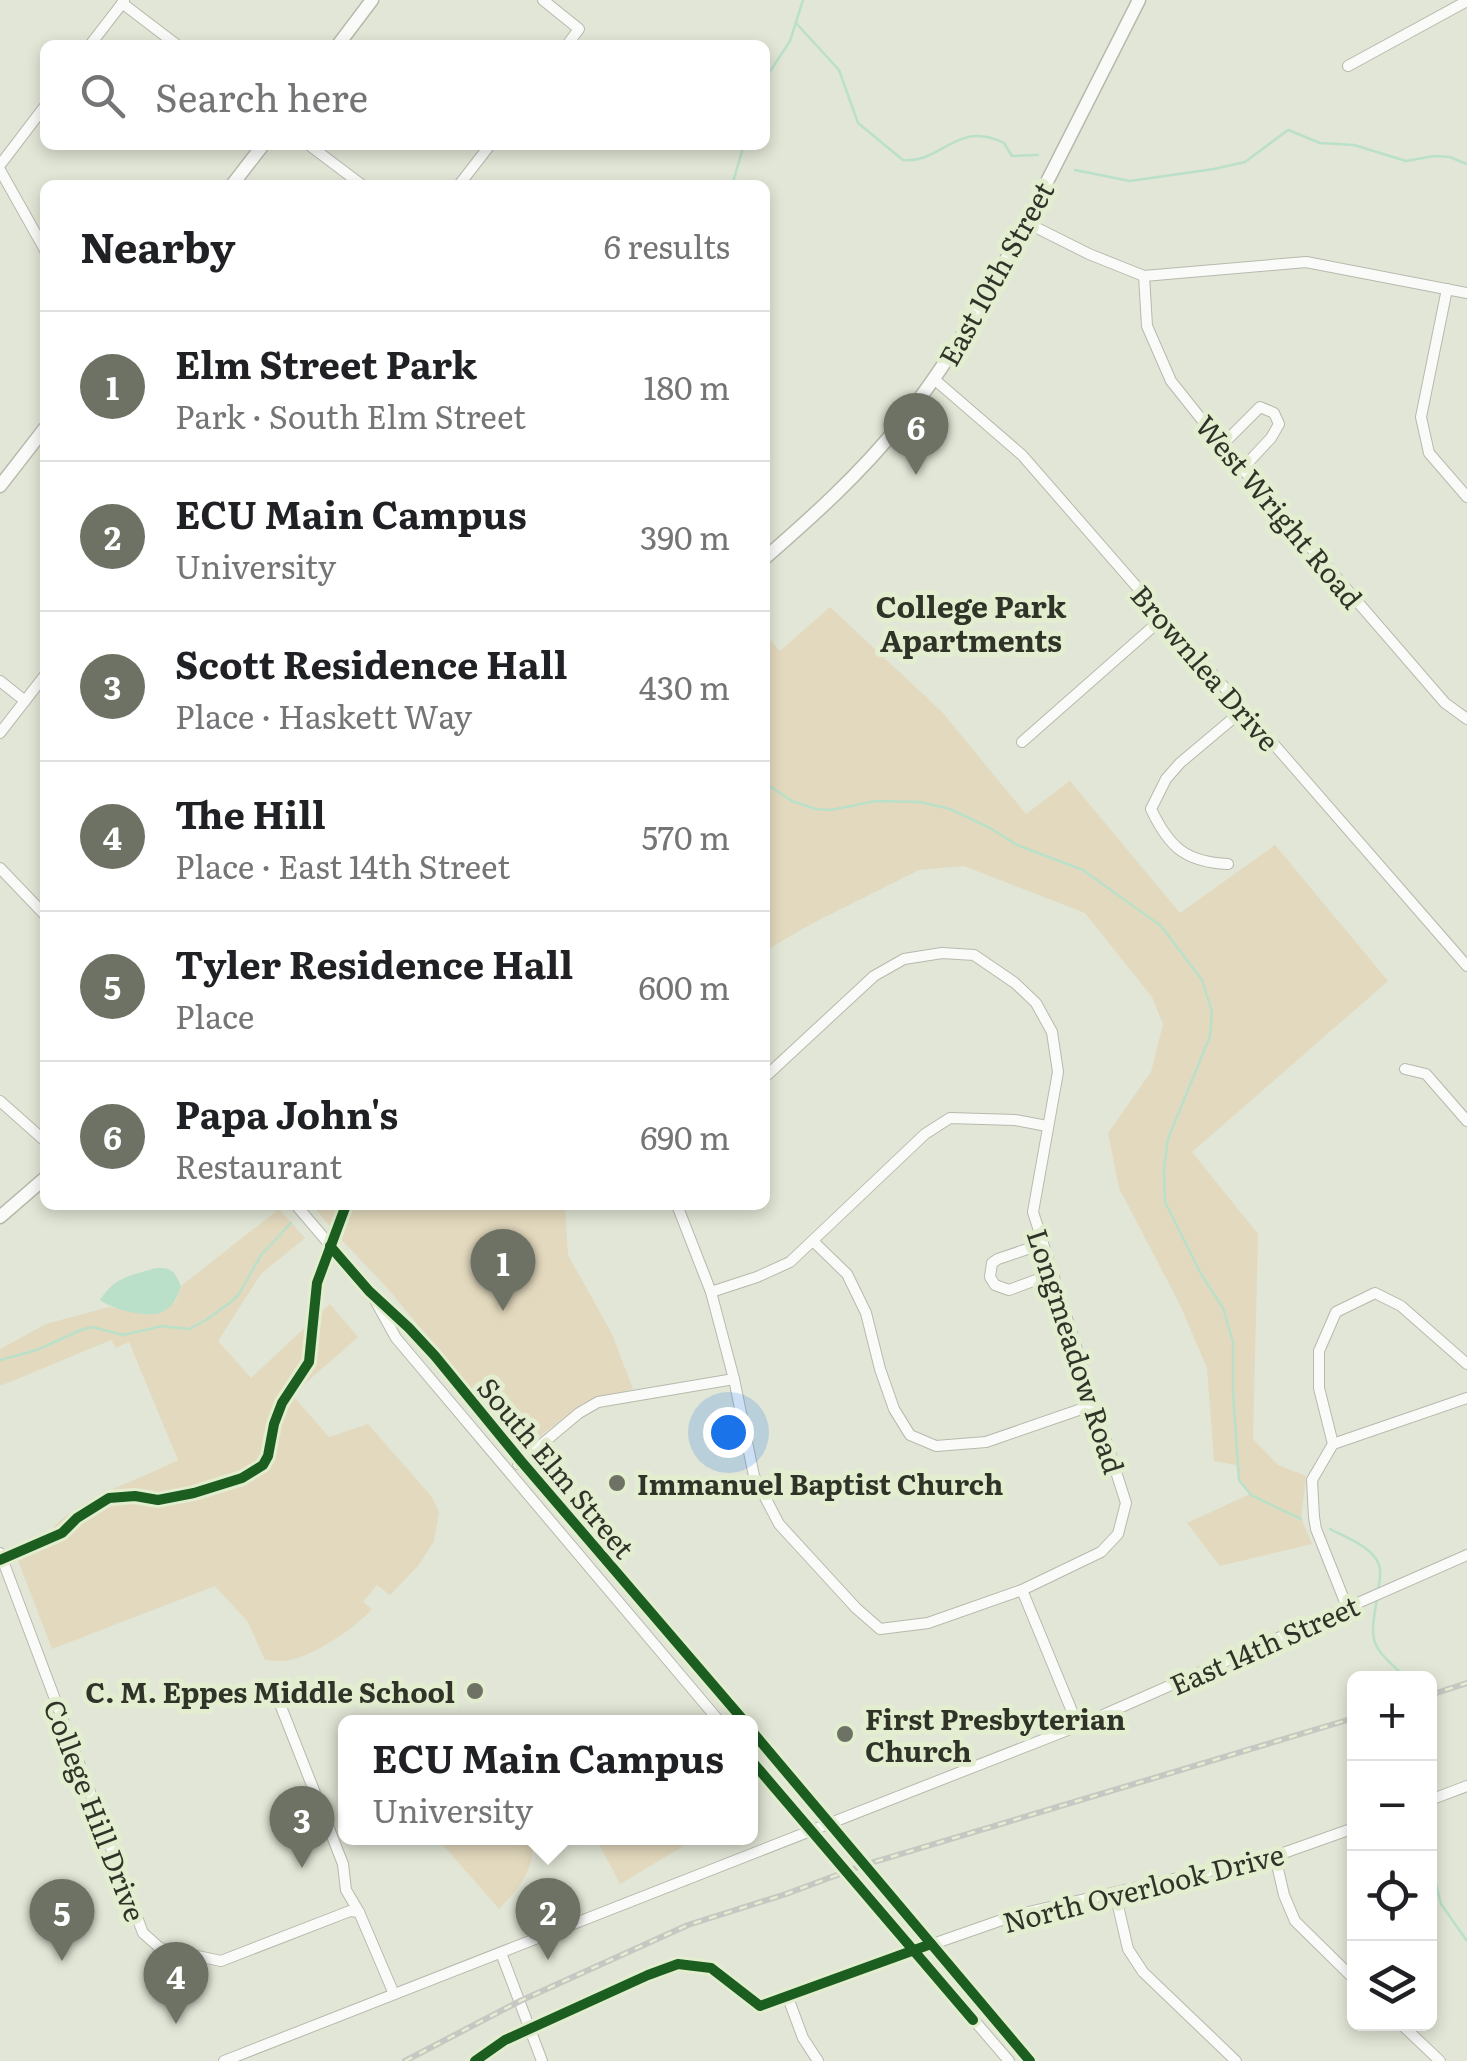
<!DOCTYPE html>
<html lang="en">
<head>
<meta charset="utf-8">
<style>
	:root { --surface:#fff; --page:#f6f6f6; --text:#202124; --muted:#757577; --line:#e0e0e0; --accent:#6e7265 }
	body { margin:0; font-family:Literata,serif; background:var(--page); color:var(--text) }
	.controls { position:absolute; right:30px; bottom:30px; display:grid; overflow:hidden; border-radius:15px; box-shadow:0 5px 15px #0003 }
	.controls button { width:90px; height:90px; display:grid; place-items:center; padding:0; border:0; border-bottom:2px solid var(--line); background:var(--surface); color:var(--text); font:50px sans-serif }
	.you { position:absolute; left:728px; top:1432px; width:35px; height:35px; margin:-25px; border:8px solid #fff; border-radius:50%; background:#1a73e8; box-shadow:0 0 0 15px #1a73e833 }
	.badge { display:grid; place-items:center; width:65px; height:65px; border-radius:50%; background:var(--accent); color:#fff; font-size:32px; font-weight:700 }
	.pin { position:absolute; translate:-50% -82px; filter:drop-shadow(0 2px 5px #0008) }
	.pin::after { content:''; position:absolute; top:52px; width:35px; height:30px; background:inherit; clip-path:polygon(0 0,100% 0,50% 100%) }
	.popup { position:absolute; left:338px; top:1715px; width:420px; height:130px; box-sizing:border-box; display:grid; place-content:center; border-radius:15px; background:var(--surface); filter:drop-shadow(0 2px 8px #0005); font-size:32px; white-space:nowrap; color:var(--muted) }
	.popup b { font-size:38px; color:var(--text) }
	.popup::after { content:''; position:absolute; left:50%; top:100%; margin-left:-20px; border:20px solid transparent; border-top-color:var(--surface) }
	.list { margin:0; padding:0; list-style:none }
	h2 { display:flex; justify-content:space-between; align-items:center; height:130px; margin:0; padding:0 40px; font-size:42px }
	h2 small { font-size:32px; font-weight:400; color:var(--muted) }
	.list li { display:grid; grid-template-columns:65px 1fr auto; gap:30px; align-items:center; box-sizing:border-box; height:150px; padding:0 40px; border-top:2px solid var(--line) }
	.list b { display:block; font-size:38px; white-space:nowrap }
	.list p { margin:0; font-size:32px; white-space:nowrap; color:var(--muted) }
	.list em { font-size:32px; font-style:normal; color:var(--muted) }
	.icon { flex:none; width:55px; height:55px; fill:none; stroke:currentColor; stroke-width:2; stroke-linecap:round; stroke-linejoin:round }
	.map { position:relative; flex:none; width:1467px; height:2061px; overflow:hidden }
	.search { position:absolute; background:var(--surface); box-shadow:0 5px 15px #0003; left:40px; top:40px; width:730px; height:110px; display:flex; align-items:center; gap:25px; box-sizing:border-box; padding:0 35px; border-radius:15px; color:var(--muted); font-size:38px }
	.panel { position:absolute; background:var(--surface); box-shadow:0 5px 15px #0003; left:40px; top:180px; width:730px; height:1030px; border-radius:15px }
	.map>svg:first-child { display:block }
	.green { fill:#e3d9be }
	.water { fill:#bbe0c9 }
	.lines { fill:none; stroke-linecap:round; stroke-linejoin:round }
	.stream { stroke:#bbe0c9; stroke-width:2.5 }
	.minor-casing { stroke:#b6baad; stroke-width:12 }
	.major-casing { stroke:#b6baad; stroke-width:15 }
	.minor { stroke:#fafbf9; stroke-width:10 }
	.major { stroke:#fafbf9; stroke-width:12 }
	.rail-casing { stroke:#c6c7c2; stroke-width:6 }
	.rail { stroke:#e3edcf; stroke-width:2.5; stroke-dasharray:8; stroke-linecap:butt }
	.cycleway-casing { stroke:#e3edcf; stroke-width:16 }
	.cycleway { stroke:#1b5e20; stroke-width:10 }
	.poi-dot { fill:#6e7265; stroke:#e3edcf; stroke-width:4 }
	.labels { text-anchor:middle; dominant-baseline:central; stroke-width:10; stroke-linejoin:round; paint-order:stroke }
	.street-label { font-size:28px; fill:#303428; stroke:#e3edcf }
	.poi-label { font-size:28px; font-weight:bold; fill:#303428; stroke:#e3edcf; text-anchor:start }
	.neighbourhood-label { font-size:30px; font-weight:bold; fill:#303428; stroke:#e3edcf }
</style>
</head>
<body>
<div class="map">
<svg width="1467" height="2061" viewBox="0 0 1467 2061">
	<rect width="100%" height="100%" fill="#e1e6d6"/>
	<!-- green -->
	<g class="green">
		<polygon points="830,607 942,712 1026,814 1070,781 1180,913 1275,845 1388,981 1192,1152 1258,1234 1253,1439 1278,1465 1306,1476 1301,1518 1312,1544 1220,1566 1187,1523 1250,1494 1239,1480 1236,1465 1214,1461 1207,1368 1180,1305 1119,1188 1108,1133 1151,1072 1163,1024 1152,997 1085,913 964,866 919,870 811,924 765,951 765,634 780,651"/>
		<polygon points="312,1205 565,1205 568,1255 612,1334 633,1389 583,1403 522,1450 388,1289 338,1236"/>
		<path d="M279 1209 305 1238 261 1274 218 1341 251 1378 330 1304 358 1337 292 1395 329 1437 368 1424 432 1497 439 1513 434 1541 418 1566 390 1595 377 1585 363 1602 372 1609C355 1628 315 1655 290 1660 282 1662 272 1660 265 1660L248 1622 215 1586 52 1649 17 1558 42 1548C52 1505 141 1480 178 1460L129 1342 116 1348 111 1340 0 1386V1349L46 1324 109 1307 154 1314 176 1301 181 1286Z"/>
		<path d="M437 1838H532C536 1869 519 1888 499 1909Z"/>
		<polygon points="596,1838 697,1838 620,1884"/>
	</g>
	<!-- water -->
	<path class="water" d="M156 1268C172 1267 175 1272 181 1286 177 1297 174 1306 163 1312 148 1319 112 1309 100 1300 116 1276 130 1276 156 1268Z"/>
	<g class="lines">
		<!-- stream -->
		<g class="stream">
			<path d="M796 23 839 70 858 123 903 160C941 164 957 119 1004 143L1012 156 1038 155"/>
			<polyline points="765,79 790,41 803,0"/>
			<polyline points="1075,170 1130,181 1214,169 1245,162 1288,130 1320,143 1354,145 1406,161 1434,156 1450,157 1467,164"/>
			<polyline points="732,185 744,145"/>
			<polyline points="765,783 792,801 816,809 831,810 876,801 920,802 950,809 990,828 1017,845 1083,870 1161,926 1202,980 1212,1012 1210,1036 1168,1139 1164,1169 1165,1202 1201,1274 1223,1308 1233,1342 1233,1393 1239,1480 1251,1495 1301,1519"/>
			<polyline points="0,1360 37,1350 81,1330 92,1327 123,1335 162,1326 189,1329 206,1320 231,1302 239,1294 261,1255 291,1223"/>
			<path d="M1330 1529C1345 1537 1373 1547 1379 1565 1382 1573 1379 1583 1378 1591"/>
			<path d="M1377 1599C1368 1647 1373 1646 1406 1678"/>
			<polyline points="1430,1860 1441,1904 1467,1941"/>
		</g>
		<!-- minor casing -->
		<g class="minor-casing">
			<g id="minor">
				<polyline points="543,0 579,29 567,45"/>
				<polyline points="122,3 177,45"/>
				<polyline points="90,45 124,1"/>
				<polyline points="1348,66 1467,1"/>
				<polyline points="309,145 362,185"/>
				<polyline points="0,165 45,106"/>
				<polyline points="0,170 45,250"/>
				<polyline points="459,185 490,145"/>
				<polyline points="1027,223 1089,254 1144,276 1306,262 1467,293"/>
				<polyline points="1144,276 1147,326 1171,381 1222,445 1445,703 1467,719"/>
				<polyline points="1447,289 1421,417 1429,453 1467,497"/>
				<polyline points="934,379 1022,455 1467,966"/>
				<polyline points="1222,445 1260,407 1274,413 1279,424 1271,438 1242,469"/>
				<polyline points="0,681 25,701"/>
				<polyline points="0,733 45,675"/>
				<polyline points="1022,742 1164,617"/>
				<path d="M1228 864C1185 862 1169 847 1151 809L1166 779 1180 763 1243 710"/>
				<polyline points="0,868 45,915"/>
				<polyline points="1405,1069 1426,1074 1467,1121"/>
				<polyline points="0,1101 45,1141"/>
				<polyline points="296,1205 369,1291 409,1328 435,1356 521,1461 745,1722"/>
				<polyline points="677,1205 711,1292 734,1379 754,1476 779,1524 856,1608 880,1629 928,1623 1022,1590 1101,1552 1118,1534 1126,1503 1033,1212 1058,1072 1052,1032 1036,1003 1015,983 974,955 942,953 904,959 874,976 765,1077"/>
				<polyline points="814,1242 847,1274 866,1313 880,1369 894,1409 910,1435 936,1446 986,1442 1093,1405"/>
				<polyline points="1042,1244 998,1259 992,1263 990,1277 995,1285 1009,1290 1052,1274"/>
				<polyline points="711,1292 757,1277 790,1262 925,1134 950,1118 1015,1120 1047,1126"/>
				<polyline points="375,1300 396,1338 720,1722"/>
				<polyline points="1333,1444 1467,1398"/>
				<polyline points="518,1464 579,1413 598,1402 734,1379"/>
				<polyline points="0,1553 143,1933 160,1948 221,1961 350,1911 359,1912 394,1994"/>
				<polyline points="1022,1590 1078,1726"/>
				<polyline points="1347,1607 1316,1529 1314,1517 1312,1480 1333,1444 1319,1388 1319,1351 1336,1312 1375,1293 1401,1306 1467,1364"/>
				<polyline points="276,1694 343,1864 346,1890 359,1912"/>
				<polyline points="750,1729 1030,2061"/>
				<polyline points="750,1759 1009,2061"/>
				<polyline points="1430,1800 1467,1786"/>
				<polyline points="1275,1856 1284,1895 1295,1921 1354,1979"/>
				<polyline points="1115,1893 1128,1949 1143,1972 1236,2061"/>
				<polyline points="501,1953 542,2061"/>
				<polyline points="1401,2024 1440,2061"/>
				<polyline points="224,2061 1078,1726 1467,1555"/>
				<polyline points="818,2061 803,2038 787,1995 1016,1915 1275,1856 1354,1828"/>
			</g>
		</g>
		<!-- major casing -->
		<g class="major-casing">
			<g id="major">
				<polyline points="338,45 372,0"/>
				<polyline points="232,185 263,145"/>
				<polyline points="0,486 45,428"/>
				<path d="M765 558C812 517 860 474 900 424 962 347 1008 258 1053 170 1082 113 1110 57 1139 0"/>
				<polyline points="0,1217 45,1178"/>
			</g>
		</g>
		<!-- minor -->
		<use href="#minor" class="minor"/>
		<!-- major -->
		<use href="#major" class="major"/>
		<!-- rail casing -->
		<g class="rail-casing">
			<g id="rail">
				<polyline points="1430,1695 1467,1683"/>
				<polyline points="405,2061 520,2001 688,1925 786,1894 864,1865 1354,1718"/>
			</g>
		</g>
		<!-- rail -->
		<use href="#rail" class="rail"/>
		<!-- cycleway casing -->
		<g class="cycleway-casing">
			<g id="cycleway">
				<polyline points="330,1246 369,1291 409,1328 435,1356 521,1461 745,1722"/>
				<polyline points="0,1560 62,1533 77,1518 109,1498 135,1496 158,1500 194,1493 242,1478 263,1465 268,1456 274,1424 282,1403 309,1362 317,1283 346,1205"/>
				<polyline points="750,1729 1030,2061"/>
				<polyline points="750,1759 973,2020"/>
				<polyline points="475,2061 505,2040 648,1975 678,1964 711,1968 760,2006 931,1944"/>
			</g>
		</g>
		<!-- cycleway -->
		<use href="#cycleway" class="cycleway"/>
	</g>
	<!-- markers -->
	<g class="poi-dot">
		<circle cx="617" cy="1483" r="10"/>
		<circle cx="475" cy="1691" r="10"/>
		<circle cx="845" cy="1734" r="10"/>
	</g>
	<g class="labels">
		<!-- street labels -->
		<g class="street-label">
			<text transform="translate(995 273) rotate(-61)">East 10th Street</text>
			<text transform="translate(1280 511) rotate(50)">West Wright Road</text>
			<text transform="translate(1206 667) rotate(49)">Brownlea Drive</text>
			<text transform="translate(1077 1351) rotate(72)">Longmeadow Road</text>
			<text transform="translate(557 1467) rotate(50)">South Elm Street</text>
			<text transform="translate(1264 1644) rotate(-24)">East 14th Street</text>
			<text transform="translate(96 1810) rotate(69)">College Hill Drive</text>
			<text transform="translate(1143 1887) rotate(-14)">North Overlook Drive</text>
		</g>
		<!-- poi labels -->
		<g class="poi-label">
			<text x="637" y="1483">Immanuel Baptist Church</text>
			<text x="455" y="1691" text-anchor="end">C. M. Eppes Middle School</text>
			<text x="865" y="1718">First Presbyterian<tspan x="865" dy="32">Church</tspan></text>
		</g>
		<!-- neighbourhood labels -->
		<g class="neighbourhood-label">
			<text x="971" y="605">College Park<tspan x="971" dy="34">Apartments</tspan></text>
		</g>
	</g>
</svg>
<div class="controls">
<button>+</button>
<button>−</button>
<button><svg class="icon" aria-label="locate" viewBox="0 0 24 24"><circle cx="12" cy="12" r="6"/><path d="M12 2v4M12 18v4M2 12h4M18 12h4"/></svg></button>
<button><svg class="icon" aria-label="layers" viewBox="0 0 24 24"><path d="M12 4l9 5-9 5-9-5zM3 14l9 5 9-5"/></svg></button>
</div>
<div class="you"></div>
<div class="pin badge" style="left:503px;top:1311px">1</div>
<div class="pin badge" style="left:548px;top:1960px">2</div>
<div class="popup"><b>ECU Main Campus</b>University</div>
<div class="pin badge" style="left:302px;top:1868px">3</div>
<div class="pin badge" style="left:176px;top:2024px">4</div>
<div class="pin badge" style="left:62px;top:1961px">5</div>
<div class="pin badge" style="left:916px;top:475px">6</div>
<div class="search"><svg class="icon" aria-label="search" viewBox="0 0 24 24"><circle cx="10" cy="10" r="6"/><path d="M15 15l6 6"/></svg>Search here</div>
<section class="panel">
<h2>Nearby<small>6 results</small></h2>
<ul class="list">
<li><span class="badge">1</span><div><b>Elm Street Park</b><p>Park · South Elm Street</p></div><em>180 m</em></li>
<li><span class="badge">2</span><div><b>ECU Main Campus</b><p>University</p></div><em>390 m</em></li>
<li><span class="badge">3</span><div><b>Scott Residence Hall</b><p>Place · Haskett Way</p></div><em>430 m</em></li>
<li><span class="badge">4</span><div><b>The Hill</b><p>Place · East 14th Street</p></div><em>570 m</em></li>
<li><span class="badge">5</span><div><b>Tyler Residence Hall</b><p>Place</p></div><em>600 m</em></li>
<li><span class="badge">6</span><div><b>Papa John's</b><p>Restaurant</p></div><em>690 m</em></li>
</ul>
</section>
</div>
</body>
</html>
